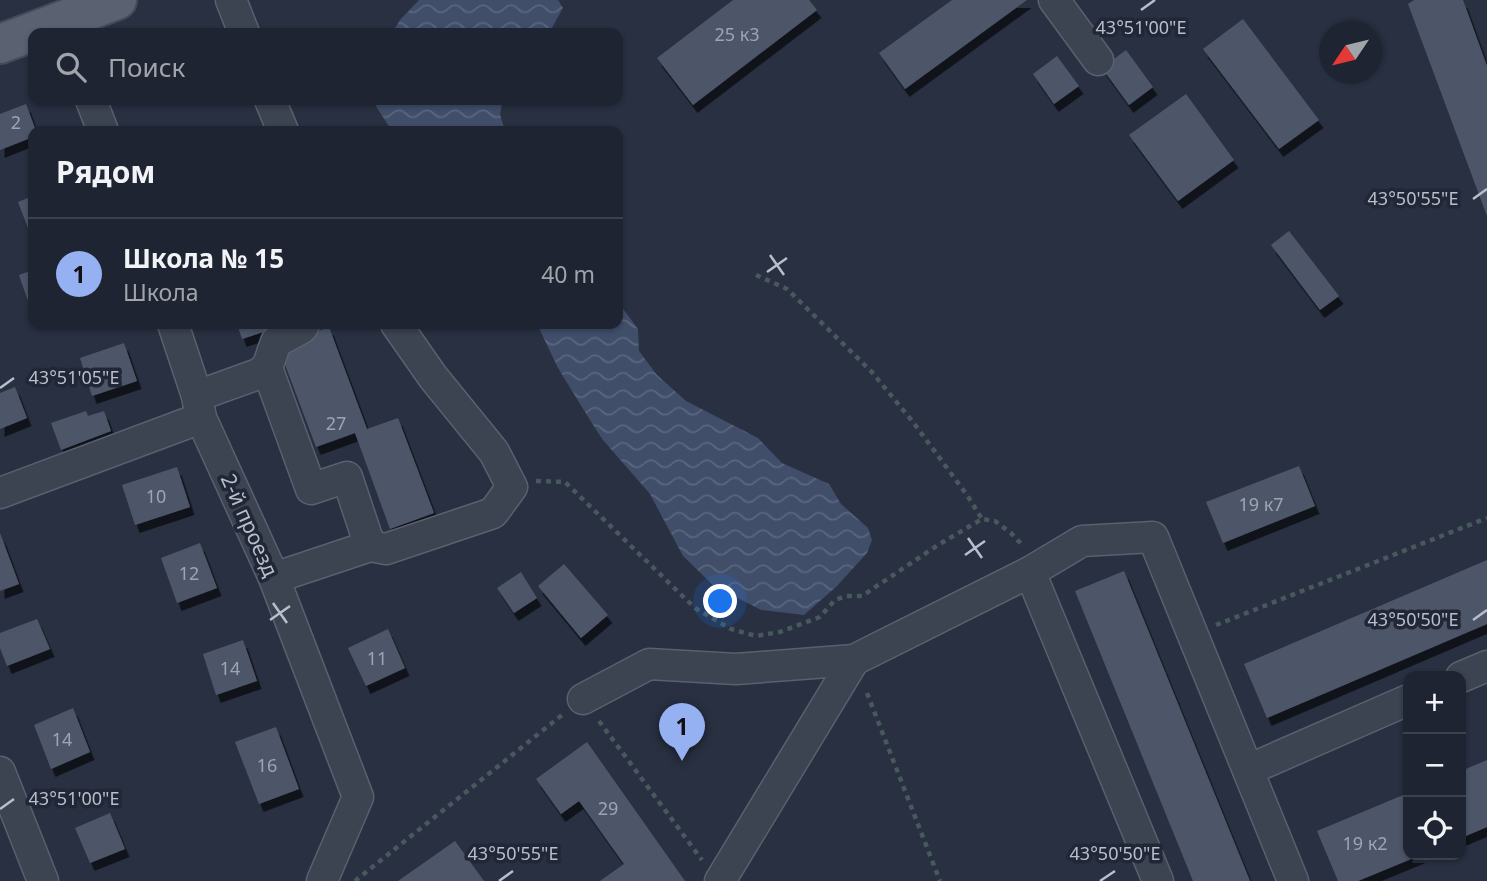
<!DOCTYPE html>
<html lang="ru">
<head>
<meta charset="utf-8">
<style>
	:root { --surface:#1e2431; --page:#262c39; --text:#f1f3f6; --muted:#a1a4ab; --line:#3c414d; --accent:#96b1f2 }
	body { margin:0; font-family:"Noto Sans",sans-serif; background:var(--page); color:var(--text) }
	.controls { position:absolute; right:21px; bottom:21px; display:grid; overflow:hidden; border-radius:14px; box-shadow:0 2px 5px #0004 }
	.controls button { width:63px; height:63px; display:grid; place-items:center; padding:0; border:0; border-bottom:2px solid var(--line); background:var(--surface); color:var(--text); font:35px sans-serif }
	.compass { position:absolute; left:1319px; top:21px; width:63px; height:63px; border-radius:50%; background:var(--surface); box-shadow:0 2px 5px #0004; rotate:235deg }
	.you { position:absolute; left:721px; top:602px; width:24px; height:24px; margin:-18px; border:5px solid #fff; border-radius:50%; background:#1a73e8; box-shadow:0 0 0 10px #1a73e833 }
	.badge { display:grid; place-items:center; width:46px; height:46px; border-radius:50%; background:var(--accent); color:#111; font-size:23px; font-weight:700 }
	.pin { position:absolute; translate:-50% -58px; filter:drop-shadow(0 2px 4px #0008) }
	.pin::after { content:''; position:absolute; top:37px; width:24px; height:21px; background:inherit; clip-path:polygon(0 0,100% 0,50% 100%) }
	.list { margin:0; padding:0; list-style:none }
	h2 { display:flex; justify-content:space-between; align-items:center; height:91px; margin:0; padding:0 28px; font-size:30px }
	h2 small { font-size:23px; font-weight:400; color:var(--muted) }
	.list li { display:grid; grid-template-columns:46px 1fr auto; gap:21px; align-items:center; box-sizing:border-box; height:112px; padding:0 28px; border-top:2px solid var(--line) }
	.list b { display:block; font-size:26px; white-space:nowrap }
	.list p { margin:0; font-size:23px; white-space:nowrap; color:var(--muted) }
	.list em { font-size:23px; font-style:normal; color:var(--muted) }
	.icon { flex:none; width:38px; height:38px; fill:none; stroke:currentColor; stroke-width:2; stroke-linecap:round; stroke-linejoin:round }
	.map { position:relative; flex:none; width:1487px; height:881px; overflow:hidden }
	.search { position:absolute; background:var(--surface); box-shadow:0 2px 5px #0004; left:28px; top:28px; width:595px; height:77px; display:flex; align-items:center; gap:18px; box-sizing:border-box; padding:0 24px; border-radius:14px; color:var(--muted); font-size:26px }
	.panel { position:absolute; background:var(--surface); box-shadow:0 2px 5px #0004; left:28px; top:126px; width:595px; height:203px; border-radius:14px }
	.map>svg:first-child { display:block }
	.water { fill:url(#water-waves) }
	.building { fill:#4e5769; filter:url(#shadow) }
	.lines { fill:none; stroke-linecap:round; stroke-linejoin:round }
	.minor-casing { stroke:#5a606e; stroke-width:33 }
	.major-casing { stroke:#464b5a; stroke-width:42 }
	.path { stroke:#48595e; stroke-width:4.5; stroke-dasharray:5 5; stroke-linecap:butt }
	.minor { stroke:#3c4351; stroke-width:30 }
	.major { stroke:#5a6170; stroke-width:38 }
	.ticks { fill:none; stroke:#b9becb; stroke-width:2.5 }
	.labels { text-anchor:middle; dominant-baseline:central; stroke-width:7; stroke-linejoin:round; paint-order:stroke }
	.number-label { font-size:18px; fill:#9ea4b2 }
	.street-label { font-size:21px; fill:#b9becb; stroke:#212736 }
	.ticks-label { font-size:18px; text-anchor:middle; fill:#b9becb; stroke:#212736; stroke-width:7; stroke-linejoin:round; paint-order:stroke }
</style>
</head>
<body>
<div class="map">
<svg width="1487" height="881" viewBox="0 0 1487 881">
	<defs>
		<pattern id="water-waves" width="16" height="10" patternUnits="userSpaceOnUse" patternTransform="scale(1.75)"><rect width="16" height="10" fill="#414e6a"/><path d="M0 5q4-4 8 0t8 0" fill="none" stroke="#5a667e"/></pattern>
		<filter id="shadow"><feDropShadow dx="4.5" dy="8" stdDeviation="0" flood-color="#0009"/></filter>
	</defs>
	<rect width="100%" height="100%" fill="#283041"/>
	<!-- water -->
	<g class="water">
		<polygon points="419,0 558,0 563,8 549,33 392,33 400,20"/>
		<polygon points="372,100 503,100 500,114 505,131 392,131"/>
		<polygon points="618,302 638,329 639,351 657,375 686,401 758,438 782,463 829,484 841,504 868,528 872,540 867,553 837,586 804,615 761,610 713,585 683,556 650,494 603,440 593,425 558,368 537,324 618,324"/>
	</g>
	<!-- building -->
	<g class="building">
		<polygon points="733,0 809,0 817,10 693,105 657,58"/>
		<polygon points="952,0 1027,0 905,89 879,53"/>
		<polygon points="1414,0 1463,0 1487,66 1487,216 1408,4"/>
		<polygon points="1243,19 1319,120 1279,149 1203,49"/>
		<polygon points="1126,50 1153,87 1129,105 1102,68"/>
		<polygon points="1057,56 1079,86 1054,104 1033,74"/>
		<polygon points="1186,94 1234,160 1178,201 1129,135"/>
		<polygon points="26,104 36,131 33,131 33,137 0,150 0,114"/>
		<polygon points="33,196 33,241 18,202"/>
		<polygon points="1289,231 1339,296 1320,310 1271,245"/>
		<polygon points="33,270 33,306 30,307 19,275"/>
		<polygon points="237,324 288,324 242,339"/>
		<polygon points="329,327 367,429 398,418 434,513 390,529 355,433 316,447 278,346"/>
		<polygon points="124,343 137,381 92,396 80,358"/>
		<polygon points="15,387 27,418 0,429 0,393"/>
		<polygon points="86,411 88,416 104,411 111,431 61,450 51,423"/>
		<polygon points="1299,466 1315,506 1223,543 1206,502"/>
		<polygon points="177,467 190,507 135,525 122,485"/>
		<polygon points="0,533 19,584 0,591"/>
		<polygon points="200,543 217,588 177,603 161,558"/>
		<polygon points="1487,560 1487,624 1267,718 1244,664"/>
		<polygon points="564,564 608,615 581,638 538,586"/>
		<polygon points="1124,571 1250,881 1193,881 1075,591"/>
		<polygon points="521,572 537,598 514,613 497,588"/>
		<polygon points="37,619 50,649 7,666 0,648 0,633"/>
		<polygon points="388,629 405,668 366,686 348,648"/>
		<polygon points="243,640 257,681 216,695 203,654"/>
		<polygon points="73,708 90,752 51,769 34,725"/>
		<polygon points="276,727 299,789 259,804 235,742"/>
		<polygon points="587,742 685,881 600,881 624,864 579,801 561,814 536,779"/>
		<polygon points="1487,760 1487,827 1461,838 1461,771"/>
		<polygon points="1408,793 1408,855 1421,855 1358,881 1338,881 1317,831"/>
		<polygon points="110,813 125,849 90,863 75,828"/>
		<polygon points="455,841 484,881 398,881"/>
	</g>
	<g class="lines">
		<!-- minor casing -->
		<g class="minor-casing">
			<g id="minor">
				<polyline points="231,0 244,33"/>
				<polyline points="1054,0 1098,60"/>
				<polyline points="91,100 103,131"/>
				<polyline points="270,100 283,131"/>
				<polyline points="173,324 197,396 201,418 274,578 358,797 322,881"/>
				<polyline points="267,368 311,489 347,477 370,546"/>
				<polyline points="197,396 258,374 267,368 276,342 302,328 304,324"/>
				<polyline points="0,493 201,418"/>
				<polyline points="274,578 370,546 386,549 493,513 512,487 494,452 433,377 396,324"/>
				<polyline points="854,660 1030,572"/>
				<polyline points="1461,677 1487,666"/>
				<polyline points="583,699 649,664 736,669 854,660 720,881"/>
				<polyline points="1248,770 1408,700"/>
				<polyline points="0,772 43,881"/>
				<polyline points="1158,881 1030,572 1082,541 1153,537 1293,881"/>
			</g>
		</g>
		<!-- major casing -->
		<g class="major-casing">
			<polyline id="major" points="0,44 117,0"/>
		</g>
		<!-- path -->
		<g class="path">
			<polyline points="756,275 787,289 871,371 913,422 967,495 982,519"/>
			<polyline points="536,481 565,482 695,608 731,629 756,636 780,632 820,617 835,600 846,596 862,596 938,545 982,519 995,521 1011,533 1024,547"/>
			<polyline points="1216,625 1487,518"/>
			<polyline points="867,693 940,881"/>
			<polyline points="599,721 702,860"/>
			<polyline points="355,881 562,715"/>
		</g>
		<!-- minor -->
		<use href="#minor" class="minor"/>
		<!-- major -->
		<use href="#major" class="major"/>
	</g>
	<!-- ticks -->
	<path class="ticks" d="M1141 10 1155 0M1473 199 1487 189M770 255 784 275M767 272 787 258M0 388 14 378M968 538 982 558M965 555 985 541M273 603 287 623M270 620 290 606M1473 620 1487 610M0 809 14 799M499 881 513 871M1100 881 1115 871"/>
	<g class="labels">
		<!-- number labels -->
		<g class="number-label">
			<text x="737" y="34">25 к3</text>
			<text x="16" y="122">2</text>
			<text x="336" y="423">27</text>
			<text x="156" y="496">10</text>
			<text x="1261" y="504">19 к7</text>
			<text x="189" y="573">12</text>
			<text x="377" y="658">11</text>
			<text x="230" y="668">14</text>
			<text x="62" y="739">14</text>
			<text x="267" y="765">16</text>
			<text x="608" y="808">29</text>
			<text x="1365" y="843">19 к2</text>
		</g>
		<!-- street labels -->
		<g class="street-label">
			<text transform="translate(250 525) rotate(66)">2-й проезд</text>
		</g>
	</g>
	<g class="ticks-label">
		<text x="1141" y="34">43°51'00"E</text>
		<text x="1413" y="205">43°50'55"E</text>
		<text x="74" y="384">43°51'05"E</text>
		<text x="1413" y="626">43°50'50"E</text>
		<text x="74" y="805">43°51'00"E</text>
		<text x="513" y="860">43°50'55"E</text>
		<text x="1115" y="860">43°50'50"E</text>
	</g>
</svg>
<div class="controls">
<button>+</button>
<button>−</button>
<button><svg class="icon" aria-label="locate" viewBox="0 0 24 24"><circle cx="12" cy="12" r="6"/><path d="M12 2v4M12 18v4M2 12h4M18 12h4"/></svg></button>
</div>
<svg class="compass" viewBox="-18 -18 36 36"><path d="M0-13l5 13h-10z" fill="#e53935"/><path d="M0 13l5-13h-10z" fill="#a1a4ab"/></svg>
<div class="you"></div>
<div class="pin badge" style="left:682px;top:761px">1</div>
<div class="search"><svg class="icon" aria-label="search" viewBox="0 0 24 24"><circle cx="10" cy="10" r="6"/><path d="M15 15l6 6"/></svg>Поиск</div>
<section class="panel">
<h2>Рядом<small></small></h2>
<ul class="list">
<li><span class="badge">1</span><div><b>Школа № 15</b><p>Школа</p></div><em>40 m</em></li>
</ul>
</section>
</div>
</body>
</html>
